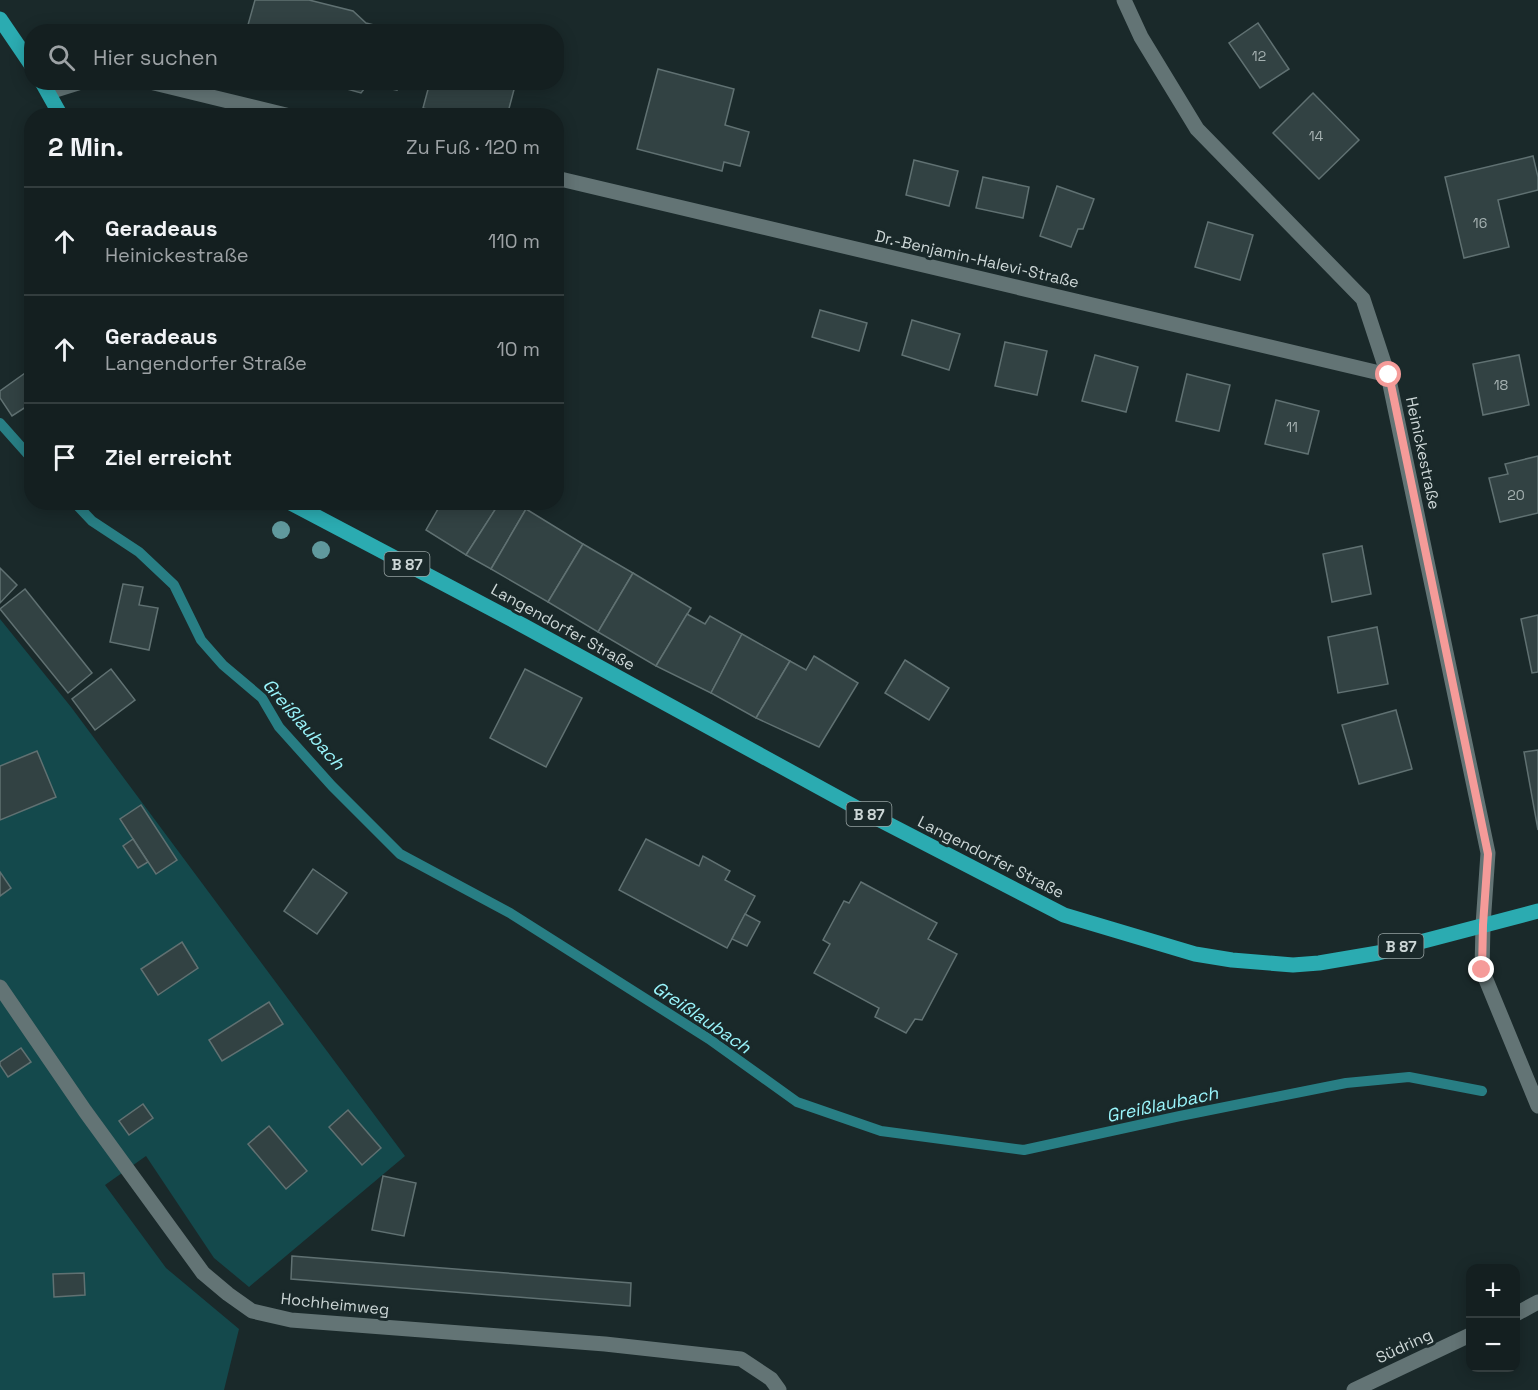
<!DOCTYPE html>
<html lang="de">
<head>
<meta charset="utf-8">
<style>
	:root { --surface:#141f20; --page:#1d2729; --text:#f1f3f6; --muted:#9da2a5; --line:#333d3e }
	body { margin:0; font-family:"Space Grotesk",sans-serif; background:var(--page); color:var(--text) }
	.controls { position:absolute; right:18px; bottom:18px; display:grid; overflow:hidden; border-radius:12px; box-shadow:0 3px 15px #0003 }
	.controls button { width:54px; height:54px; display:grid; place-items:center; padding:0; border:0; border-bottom:2px solid var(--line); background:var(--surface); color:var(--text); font:30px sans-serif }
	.stop { position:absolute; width:18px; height:18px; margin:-14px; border:4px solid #f59b99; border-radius:50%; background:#fff }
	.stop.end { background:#f59b99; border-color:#fff; box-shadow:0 2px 6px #0008 }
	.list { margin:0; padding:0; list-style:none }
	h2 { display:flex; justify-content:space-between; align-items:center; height:78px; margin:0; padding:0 24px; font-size:26px }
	h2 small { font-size:20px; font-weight:400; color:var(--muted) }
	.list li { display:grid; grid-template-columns:39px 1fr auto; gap:18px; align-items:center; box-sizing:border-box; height:108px; padding:0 24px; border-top:2px solid var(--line) }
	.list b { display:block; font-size:22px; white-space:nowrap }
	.list p { margin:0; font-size:20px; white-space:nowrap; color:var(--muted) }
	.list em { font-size:20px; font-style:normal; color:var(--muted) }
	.icon { flex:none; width:33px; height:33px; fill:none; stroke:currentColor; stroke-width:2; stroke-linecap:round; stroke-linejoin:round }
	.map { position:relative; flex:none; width:1538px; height:1390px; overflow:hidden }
	.search { position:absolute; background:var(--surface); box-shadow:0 3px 15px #0003; left:24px; top:24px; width:540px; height:66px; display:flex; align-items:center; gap:15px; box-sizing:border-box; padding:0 21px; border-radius:24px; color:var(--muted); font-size:22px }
	.panel { position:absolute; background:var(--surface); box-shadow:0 3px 15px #0003; left:24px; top:108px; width:540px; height:402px; border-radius:24px }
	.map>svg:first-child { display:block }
	.green { fill:#14494c }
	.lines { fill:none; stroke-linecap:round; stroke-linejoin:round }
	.stream { stroke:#287e84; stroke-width:10 }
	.building { fill:#324243; stroke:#607172; stroke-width:1.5 }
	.minor { stroke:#637475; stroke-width:15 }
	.major { stroke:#2babb1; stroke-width:15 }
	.tree { fill:#60999d }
	.route { stroke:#f59b99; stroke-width:8 }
	.labels { text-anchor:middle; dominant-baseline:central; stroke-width:6; stroke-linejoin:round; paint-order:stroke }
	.number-label { font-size:14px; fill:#a6b2b2 }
	.shield { fill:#1a292a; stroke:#97a3a3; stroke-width:1.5 }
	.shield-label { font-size:15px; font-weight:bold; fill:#cdd7d7 }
	.street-label { font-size:16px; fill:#cdd7d7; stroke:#1a292a }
	.water-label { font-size:18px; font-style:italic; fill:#9af5fc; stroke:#1a292a }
</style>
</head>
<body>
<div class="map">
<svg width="1538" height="1390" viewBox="0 0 1538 1390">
	<rect width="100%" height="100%" fill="#1a292a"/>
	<!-- green -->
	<polygon class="green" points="0,619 71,707 405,1156 249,1287 214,1258 146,1156 105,1185 166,1268 239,1329 224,1390 0,1390"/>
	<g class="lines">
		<!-- stream -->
		<g class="stream">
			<polyline points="0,423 32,459"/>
			<polyline points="74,502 92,521 139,552 174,585 201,640 223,665 262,698 279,727 332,786 400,854 510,913 709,1039 797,1102 881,1131 1024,1150 1180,1116 1346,1083 1409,1077 1482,1091"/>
		</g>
	</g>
	<!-- building -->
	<g class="building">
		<polygon points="255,0 309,0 353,11 366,23 378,26 376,32 246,32"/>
		<polygon points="1258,23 1289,69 1260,88 1229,43"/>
		<polygon points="658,69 734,89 725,125 749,132 740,166 724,162 722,171 637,149"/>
		<polygon points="322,82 399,82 397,90 368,84 361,93"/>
		<polygon points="430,82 516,82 507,116 454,116 423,108"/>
		<polygon points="1313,93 1359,140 1319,179 1273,133"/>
		<polygon points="1533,156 1538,177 1538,190 1498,200 1509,247 1464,258 1445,177"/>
		<polygon points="914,160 958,171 949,206 906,195"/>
		<polygon points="983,177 1029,187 1023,218 976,208"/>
		<polygon points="1057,186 1094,199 1083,229 1078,229 1071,247 1040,236"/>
		<polygon points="1208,222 1253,235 1240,280 1195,267"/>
		<polygon points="32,281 32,297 25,285"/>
		<polygon points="820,310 867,323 859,351 812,337"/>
		<polygon points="912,320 960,334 949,370 902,355"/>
		<polygon points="1005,342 1047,351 1037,395 995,386"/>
		<polygon points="1095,355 1138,367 1126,412 1082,401"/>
		<polygon points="1519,355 1529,405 1483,415 1473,364"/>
		<polygon points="28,371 32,376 32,403 12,416 0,398 0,391"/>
		<polygon points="1187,374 1230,385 1219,431 1176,421"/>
		<polygon points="1276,400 1319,411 1308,454 1265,444"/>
		<polygon points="1538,456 1538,513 1500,522 1489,478 1508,474 1505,464"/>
		<polygon points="442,502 500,502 466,555 426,530"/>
		<polygon points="500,502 515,502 526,509 491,569 466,555"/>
		<polygon points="526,509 583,544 548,602 491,569"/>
		<polygon points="583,544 633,573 598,632 548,602"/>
		<polygon points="1362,546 1371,594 1332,602 1323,554"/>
		<polygon points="0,568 17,585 0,603"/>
		<polygon points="633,573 691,608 656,666 598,632"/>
		<polygon points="123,584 143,587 139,605 158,608 149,650 110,642"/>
		<polygon points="25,589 92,673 68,693 0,609"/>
		<polygon points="687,614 705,624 710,616 742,634 711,693 656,666"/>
		<polygon points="1538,615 1538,672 1532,673 1521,619"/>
		<polygon points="1377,627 1388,684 1338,693 1328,637"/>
		<polygon points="742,634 790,661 756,718 711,693"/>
		<polygon points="814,656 858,683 819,747 756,718 790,661 806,670"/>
		<polygon points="905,660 949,688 929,720 885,693"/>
		<polygon points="111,669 135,700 95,730 72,699"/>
		<polygon points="525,669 582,698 546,767 490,738"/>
		<polygon points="1396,710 1412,769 1359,784 1342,725"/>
		<polygon points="1538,750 1538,830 1524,752"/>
		<polygon points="37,751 56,797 0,820 0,766"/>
		<polygon points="141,805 177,860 156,874 120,819"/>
		<polygon points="133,839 148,862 138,868 123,846"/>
		<polygon points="646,839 699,866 703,856 730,871 725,880 755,896 727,948 619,890"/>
		<polygon points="313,869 347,893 317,934 284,911"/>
		<polygon points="0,872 11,888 0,896"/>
		<polygon points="861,882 937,923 928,939 957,954 922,1020 915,1019 906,1033 875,1017 879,1008 814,973 830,944 823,940 844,901 849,903"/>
		<polygon points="745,914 760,922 747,946 732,939"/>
		<polygon points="182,942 198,968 158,995 141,969"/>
		<polygon points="269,1002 283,1024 222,1061 209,1040"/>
		<polygon points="21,1048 31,1062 8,1077 0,1065 0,1062"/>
		<polygon points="143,1104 153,1118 129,1135 119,1121"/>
		<polygon points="348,1110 381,1148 362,1165 329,1127"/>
		<polygon points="269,1126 307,1171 286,1189 248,1144"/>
		<polygon points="383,1176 416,1183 404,1236 372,1230"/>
		<polygon points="292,1256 631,1283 630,1306 291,1279"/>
		<polygon points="84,1273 85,1295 54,1297 53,1274"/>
	</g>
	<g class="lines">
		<!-- minor -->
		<g class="minor">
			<polyline points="1124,0 1141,37 1197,129 1363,299 1388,375 1488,853 1483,925 1482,970 1538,1106"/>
			<polyline points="150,82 290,116"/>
			<polyline points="49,92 81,82"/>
			<polyline points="556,178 1388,375"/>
			<polyline points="0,987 85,1111 203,1273 228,1294 252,1311 291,1320 605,1344 741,1359 771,1379 779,1390"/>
			<polyline points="1516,1314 1538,1302"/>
			<polyline points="1354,1390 1470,1335"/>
		</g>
		<!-- major -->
		<g class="major">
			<polyline points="0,19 32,66"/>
			<polyline points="42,82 61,116"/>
			<polyline points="289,502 524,626 857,808 1064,915 1195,954 1232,960 1293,965 1319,963 1378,953 1538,911"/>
		</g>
	</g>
	<!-- trees -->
	<g class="tree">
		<circle cx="281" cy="530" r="9"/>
		<circle cx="321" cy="550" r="9"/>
	</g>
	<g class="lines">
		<!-- route -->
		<polyline class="route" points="1389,375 1488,854 1483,925 1482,970"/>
	</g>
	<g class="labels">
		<!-- number labels -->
		<g class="number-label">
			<text x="1259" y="56">12</text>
			<text x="1316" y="136">14</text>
			<text x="1480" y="223">16</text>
			<text x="1501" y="385">18</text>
			<text x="1292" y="427">11</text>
			<text x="1516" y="495">20</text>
		</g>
		<!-- shield labels -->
		<g class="shield">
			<rect x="384.5" y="552" width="45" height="24" rx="4.5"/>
			<rect x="846.5" y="802" width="45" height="24" rx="4.5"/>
			<rect x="1378.5" y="934" width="45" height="24" rx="4.5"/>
		</g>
		<g class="shield-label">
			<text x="407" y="564">B 87</text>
			<text x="869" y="814">B 87</text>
			<text x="1401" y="946">B 87</text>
		</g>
		<!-- street labels -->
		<g class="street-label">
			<text transform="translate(977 259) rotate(13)">Dr.-Benjamin-Halevi-Straße</text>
			<text transform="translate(1423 453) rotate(78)">Heinickestraße</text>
			<text transform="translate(563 627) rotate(29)">Langendorfer Straße</text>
			<text transform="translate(991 857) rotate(27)">Langendorfer Straße</text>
			<text transform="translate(335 1304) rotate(6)">Hochheimweg</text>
			<text transform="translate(1404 1346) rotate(-25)">Südring</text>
		</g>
		<!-- water labels -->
		<g class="water-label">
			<text transform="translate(304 724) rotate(49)">Greißlaubach</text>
			<text transform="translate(702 1017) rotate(34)">Greißlaubach</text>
			<text transform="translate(1162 1104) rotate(-12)">Greißlaubach</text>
		</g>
	</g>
</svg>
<div class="controls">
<button>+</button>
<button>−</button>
</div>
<div class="stop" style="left:1389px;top:375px"></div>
<div class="stop end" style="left:1482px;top:970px"></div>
<div class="search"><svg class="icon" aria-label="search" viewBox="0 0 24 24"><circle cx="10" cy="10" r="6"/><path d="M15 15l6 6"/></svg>Hier suchen</div>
<section class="panel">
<h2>2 Min.<small>Zu Fuß · 120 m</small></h2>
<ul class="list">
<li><svg class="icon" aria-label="ahead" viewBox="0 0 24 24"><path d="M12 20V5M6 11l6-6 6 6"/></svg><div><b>Geradeaus</b><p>Heinickestraße</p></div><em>110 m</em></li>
<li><svg class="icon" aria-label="ahead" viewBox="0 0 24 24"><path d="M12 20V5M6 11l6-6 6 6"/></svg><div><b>Geradeaus</b><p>Langendorfer Straße</p></div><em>10 m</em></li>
<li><svg class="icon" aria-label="arrive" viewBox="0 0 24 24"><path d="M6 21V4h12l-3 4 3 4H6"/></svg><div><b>Ziel erreicht</b></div></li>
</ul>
</section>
</div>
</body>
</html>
